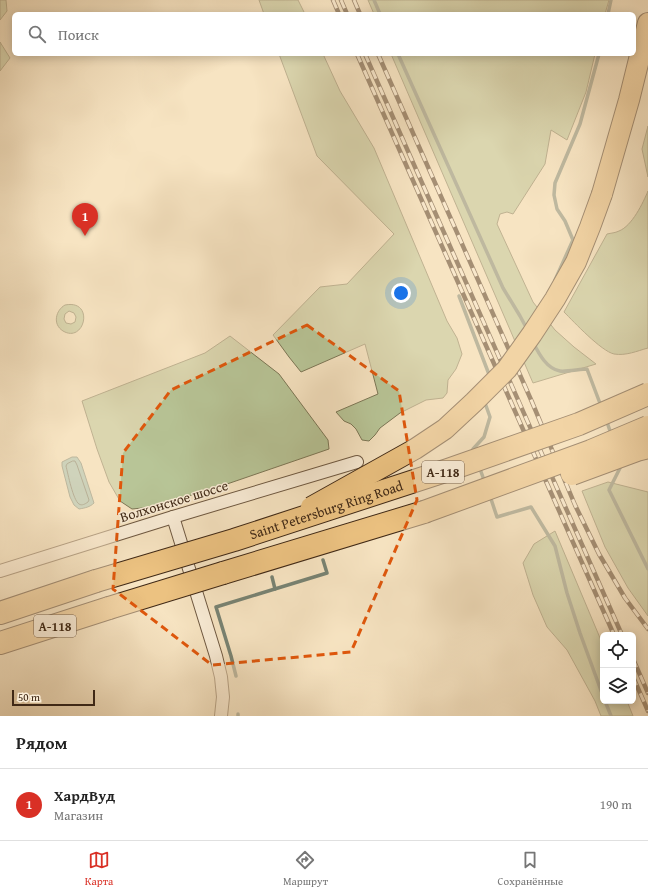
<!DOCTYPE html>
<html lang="ru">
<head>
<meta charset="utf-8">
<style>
	:root { --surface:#fff; --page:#f6f6f6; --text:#222; --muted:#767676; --line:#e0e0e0; --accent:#d93025 }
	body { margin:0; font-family:"Gentium Book Plus",serif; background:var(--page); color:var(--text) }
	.controls { position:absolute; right:12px; bottom:12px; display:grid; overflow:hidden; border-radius:6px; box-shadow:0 2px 10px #0003 }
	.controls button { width:36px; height:36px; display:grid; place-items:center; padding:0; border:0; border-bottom:1px solid var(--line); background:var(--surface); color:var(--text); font:20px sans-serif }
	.scale { position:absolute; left:12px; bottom:10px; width:83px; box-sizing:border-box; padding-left:4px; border:2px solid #402916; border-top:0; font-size:11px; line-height:14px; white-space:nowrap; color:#402916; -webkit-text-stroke:3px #faedd7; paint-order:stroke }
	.you { position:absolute; left:401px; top:293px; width:14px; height:14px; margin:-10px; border:3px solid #fff; border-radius:50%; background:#1a73e8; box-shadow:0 0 0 6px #1a73e833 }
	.badge { display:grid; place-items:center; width:26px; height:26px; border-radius:50%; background:var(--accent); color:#fff; font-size:13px; font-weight:700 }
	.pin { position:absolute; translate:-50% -33px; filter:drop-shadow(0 1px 2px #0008) }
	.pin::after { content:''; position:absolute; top:21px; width:14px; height:12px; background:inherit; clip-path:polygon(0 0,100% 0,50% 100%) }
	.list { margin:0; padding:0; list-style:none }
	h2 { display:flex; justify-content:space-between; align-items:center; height:52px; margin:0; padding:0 16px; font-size:17px }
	h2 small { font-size:13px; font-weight:400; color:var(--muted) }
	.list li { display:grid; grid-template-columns:26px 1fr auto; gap:12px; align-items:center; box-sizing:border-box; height:72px; padding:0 16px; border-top:1px solid var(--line) }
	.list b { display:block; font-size:15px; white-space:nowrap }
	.list p { margin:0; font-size:13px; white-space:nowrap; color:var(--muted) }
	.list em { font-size:13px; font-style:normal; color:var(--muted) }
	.icon { flex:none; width:22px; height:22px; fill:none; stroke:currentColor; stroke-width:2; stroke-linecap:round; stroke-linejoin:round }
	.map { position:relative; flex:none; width:648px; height:716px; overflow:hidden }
	.search { position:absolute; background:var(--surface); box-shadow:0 2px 10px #0003; left:12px; right:12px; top:12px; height:44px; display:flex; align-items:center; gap:10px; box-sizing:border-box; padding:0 14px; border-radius:6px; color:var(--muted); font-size:15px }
	.sheet { height:124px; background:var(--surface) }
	nav { display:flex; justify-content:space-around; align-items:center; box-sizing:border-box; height:56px; border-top:1px solid var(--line); background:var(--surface); font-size:11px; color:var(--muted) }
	nav a { display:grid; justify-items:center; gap:2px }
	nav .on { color:var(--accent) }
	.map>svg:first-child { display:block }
	.green { fill:#b8c597; stroke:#7c7756; fill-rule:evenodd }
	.water { fill:#9dbfb1; stroke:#788373 }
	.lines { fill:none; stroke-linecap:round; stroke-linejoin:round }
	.shore { stroke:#6e7464; stroke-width:1 }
	.stream { stroke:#788373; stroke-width:3.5 }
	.minor-casing { stroke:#6e5841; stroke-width:14 }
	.primary-casing { stroke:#402916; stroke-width:22 }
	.motorway-casing { stroke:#402916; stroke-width:24 }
	.minor { stroke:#faedd7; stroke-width:12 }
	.primary { stroke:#ecc281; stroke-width:20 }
	.motorway { stroke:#ecc281; stroke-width:22 }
	.rail-casing { stroke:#402916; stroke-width:4.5 }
	.rail { stroke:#faedd7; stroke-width:3; stroke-dasharray:9; stroke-linecap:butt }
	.primary-bridge-casing { stroke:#402916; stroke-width:22; stroke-linecap:butt }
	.motorway-bridge-casing { stroke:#402916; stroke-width:24; stroke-linecap:butt }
	.primary-bridge { stroke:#ecc281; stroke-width:20 }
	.motorway-bridge { stroke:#ecc281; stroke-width:22 }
	.marked { fill:none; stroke:#e0570c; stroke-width:3; stroke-dasharray:8 5; stroke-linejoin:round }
	.labels { text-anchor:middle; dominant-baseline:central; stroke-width:3; stroke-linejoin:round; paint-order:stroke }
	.shield { fill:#faedd7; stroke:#786450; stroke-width:1 }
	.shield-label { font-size:13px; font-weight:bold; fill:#402916 }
	.street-label { font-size:14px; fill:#402916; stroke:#faedd7 }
</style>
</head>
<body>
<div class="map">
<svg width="648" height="716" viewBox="0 0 648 716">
	<rect width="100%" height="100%" fill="#f7e4c2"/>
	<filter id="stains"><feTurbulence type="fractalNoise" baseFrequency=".005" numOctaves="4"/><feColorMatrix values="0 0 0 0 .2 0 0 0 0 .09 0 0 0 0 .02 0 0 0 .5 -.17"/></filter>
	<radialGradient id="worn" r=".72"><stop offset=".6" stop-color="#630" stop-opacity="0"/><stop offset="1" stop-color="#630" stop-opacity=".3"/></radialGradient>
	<!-- green -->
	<g class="green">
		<polygon points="0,0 6,0 7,11 0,20"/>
		<polygon points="259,0 298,0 305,14 264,14"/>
		<polygon points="368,0 609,0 605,14 374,14"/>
		<polygon points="0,42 10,58 0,71"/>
		<polygon points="279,54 323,54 340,91 374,148 447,321 457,338 462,354 456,369 448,380 447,393 443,398 426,400 400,413 380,428 375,435 369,441 362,440 356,429 351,424 344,421 336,412 378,394 365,344 301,372 289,357 273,335 320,287 347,284 394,234 317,156"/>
		<polygon points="391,54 595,54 586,92 567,140 551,130 545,164 513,214 507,212 500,214 497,224 533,302 555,330 574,347 596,364 533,383"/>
		<polygon points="648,126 648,177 642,149"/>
		<path d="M648 191V348C637 351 626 356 614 354 601 351 574 322 564 312L607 234C611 233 615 233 619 231 632 226 643 203 648 191Z"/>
		<path d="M65 305C95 299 85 344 63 331 52 324 56 310 65 305ZM69 311 74 313 76 317 75 322 71 324 66 323 64 319 65 314Z"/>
		<polygon points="230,336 279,374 328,440 329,449 230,483 153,507 132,509 120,501 109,482 97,449 82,401 205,353"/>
		<polygon points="608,482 648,492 648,616 628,588 605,547 582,491"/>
		<polygon points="555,531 603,645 603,701 627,701 633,716 601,716 595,701 567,650 547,627 533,595 523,563 534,544"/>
	</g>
	<!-- water -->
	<path class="water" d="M72 457H77L81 463 94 503C90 507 85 508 79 509L74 505 70 497 62 466V462Z"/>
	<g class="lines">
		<!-- shore -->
		<path class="shore" d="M73 461H75L77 465 89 500 88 502C85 504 82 506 79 504 73 500 68 474 66 466L67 464Z"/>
		<!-- stream -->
		<g class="stream">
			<polyline points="374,0 380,14"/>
			<polyline points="608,14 611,0"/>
			<polyline points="398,54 503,288 520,316 527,329"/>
			<polyline points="555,280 573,240 565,221 557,209 554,195 555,183 580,124 599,54"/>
			<polyline points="459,296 490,377"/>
			<path d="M534 344C539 354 547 369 560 371 565 372 581 369 587 369L601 406"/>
			<polyline points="606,419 611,434"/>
			<polyline points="475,453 473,449 484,437 490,417 485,403 486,401"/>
			<polyline points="622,464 609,490 648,569"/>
			<polyline points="479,466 485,483"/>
			<polyline points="490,496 497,517 531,507 555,546 567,593 580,633 603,696"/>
			<polyline points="272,577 275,589"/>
			<polyline points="236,676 231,656 216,607 327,573 323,560"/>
			<polyline points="605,701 611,716"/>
			<polyline points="238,716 238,714"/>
		</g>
		<!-- minor casing -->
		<g class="minor-casing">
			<g id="minor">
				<polyline points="173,517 216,656 221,677 223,697 221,716"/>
				<polyline points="0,571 173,517 357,462"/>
			</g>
		</g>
		<!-- primary casing -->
		<g class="primary-casing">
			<polyline id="primary" points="602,194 629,100 648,23"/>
		</g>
		<!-- motorway casing -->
		<g class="motorway-casing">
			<g id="motorway">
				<polyline points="223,573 424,512"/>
				<polyline points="0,613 96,581"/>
				<polyline points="0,643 109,608"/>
			</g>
		</g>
		<!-- minor -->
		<use href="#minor" class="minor"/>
		<!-- primary -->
		<use href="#primary" class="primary"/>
		<!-- motorway -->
		<use href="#motorway" class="motorway"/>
		<!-- rail casing -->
		<g class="rail-casing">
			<g id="rail">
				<polyline points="333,0 339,14"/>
				<polyline points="341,0 347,14"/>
				<polyline points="354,0 360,14"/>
				<polyline points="357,54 614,635"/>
				<polyline points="365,54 622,635"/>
				<polyline points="378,54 532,402 575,505 599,554 625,598 648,629"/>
				<polyline points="633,659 648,693"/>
				<polyline points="633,677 648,711"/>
			</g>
		</g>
		<!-- rail -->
		<use href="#rail" class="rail"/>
		<!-- primary-bridge casing -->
		<g class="primary-bridge-casing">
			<polyline id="primary-bridge" points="311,507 415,449 445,429 474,402 507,369 532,334 555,299 576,262 590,227 602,194"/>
		</g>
		<!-- motorway-bridge casing -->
		<g class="motorway-bridge-casing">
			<g id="motorway-bridge">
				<polyline points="572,474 637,450 648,447"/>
				<polyline points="424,512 591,451 648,427"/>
				<path id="s1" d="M96 581 234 540 448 470 579 424 648 394"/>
				<polyline points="109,608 223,573"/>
			</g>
		</g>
		<!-- primary-bridge -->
		<use href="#primary-bridge" class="primary-bridge"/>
		<!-- motorway-bridge -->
		<use href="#motorway-bridge" class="motorway-bridge"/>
	</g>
	<!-- marked area -->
	<path d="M0 0H648V716H0ZM307 325 399 391 417 500 351 652 212 665 113 589 123 453 171 390Z" fill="#f7e4c2" fill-opacity=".55" fill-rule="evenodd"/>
	<path class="marked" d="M307 325 399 391 417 500 351 652 212 665 113 589 123 453 171 390Z"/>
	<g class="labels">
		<!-- shield labels -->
		<g class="shield">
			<rect x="422" y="461" width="42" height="22" rx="3"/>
			<rect x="34" y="615" width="42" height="22" rx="3"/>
		</g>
		<g class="shield-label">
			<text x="443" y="472">А-118</text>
			<text x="55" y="626">А-118</text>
		</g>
		<!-- street labels -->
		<g class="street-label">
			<text transform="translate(174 501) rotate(-17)">Волхонское шоссе</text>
			<text stroke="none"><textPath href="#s1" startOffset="241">Saint Petersburg Ring Road</textPath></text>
		</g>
	</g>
	<rect width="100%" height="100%" filter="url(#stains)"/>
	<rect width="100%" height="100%" fill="url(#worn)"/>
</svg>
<div class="controls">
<button><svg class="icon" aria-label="locate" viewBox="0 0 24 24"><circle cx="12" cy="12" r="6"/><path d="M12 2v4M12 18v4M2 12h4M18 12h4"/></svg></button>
<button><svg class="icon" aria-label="layers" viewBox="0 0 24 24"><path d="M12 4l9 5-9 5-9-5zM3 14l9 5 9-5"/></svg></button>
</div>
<div class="scale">50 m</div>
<div class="you"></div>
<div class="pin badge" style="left:85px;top:236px">1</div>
<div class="search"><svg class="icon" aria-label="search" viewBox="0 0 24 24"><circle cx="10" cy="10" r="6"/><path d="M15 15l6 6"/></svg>Поиск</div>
</div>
<section class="sheet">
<h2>Рядом<small></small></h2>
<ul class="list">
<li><span class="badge">1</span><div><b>ХардВуд</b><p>Магазин</p></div><em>190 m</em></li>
</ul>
</section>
<nav>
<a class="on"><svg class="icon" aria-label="map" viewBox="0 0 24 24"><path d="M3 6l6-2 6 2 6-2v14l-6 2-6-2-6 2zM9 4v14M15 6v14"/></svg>Карта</a>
<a><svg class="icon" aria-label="directions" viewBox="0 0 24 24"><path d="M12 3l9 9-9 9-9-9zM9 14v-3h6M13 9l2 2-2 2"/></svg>Маршрут</a>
<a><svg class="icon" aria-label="saved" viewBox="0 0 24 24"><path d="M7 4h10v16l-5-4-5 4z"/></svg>Сохранённые</a>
</nav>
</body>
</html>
